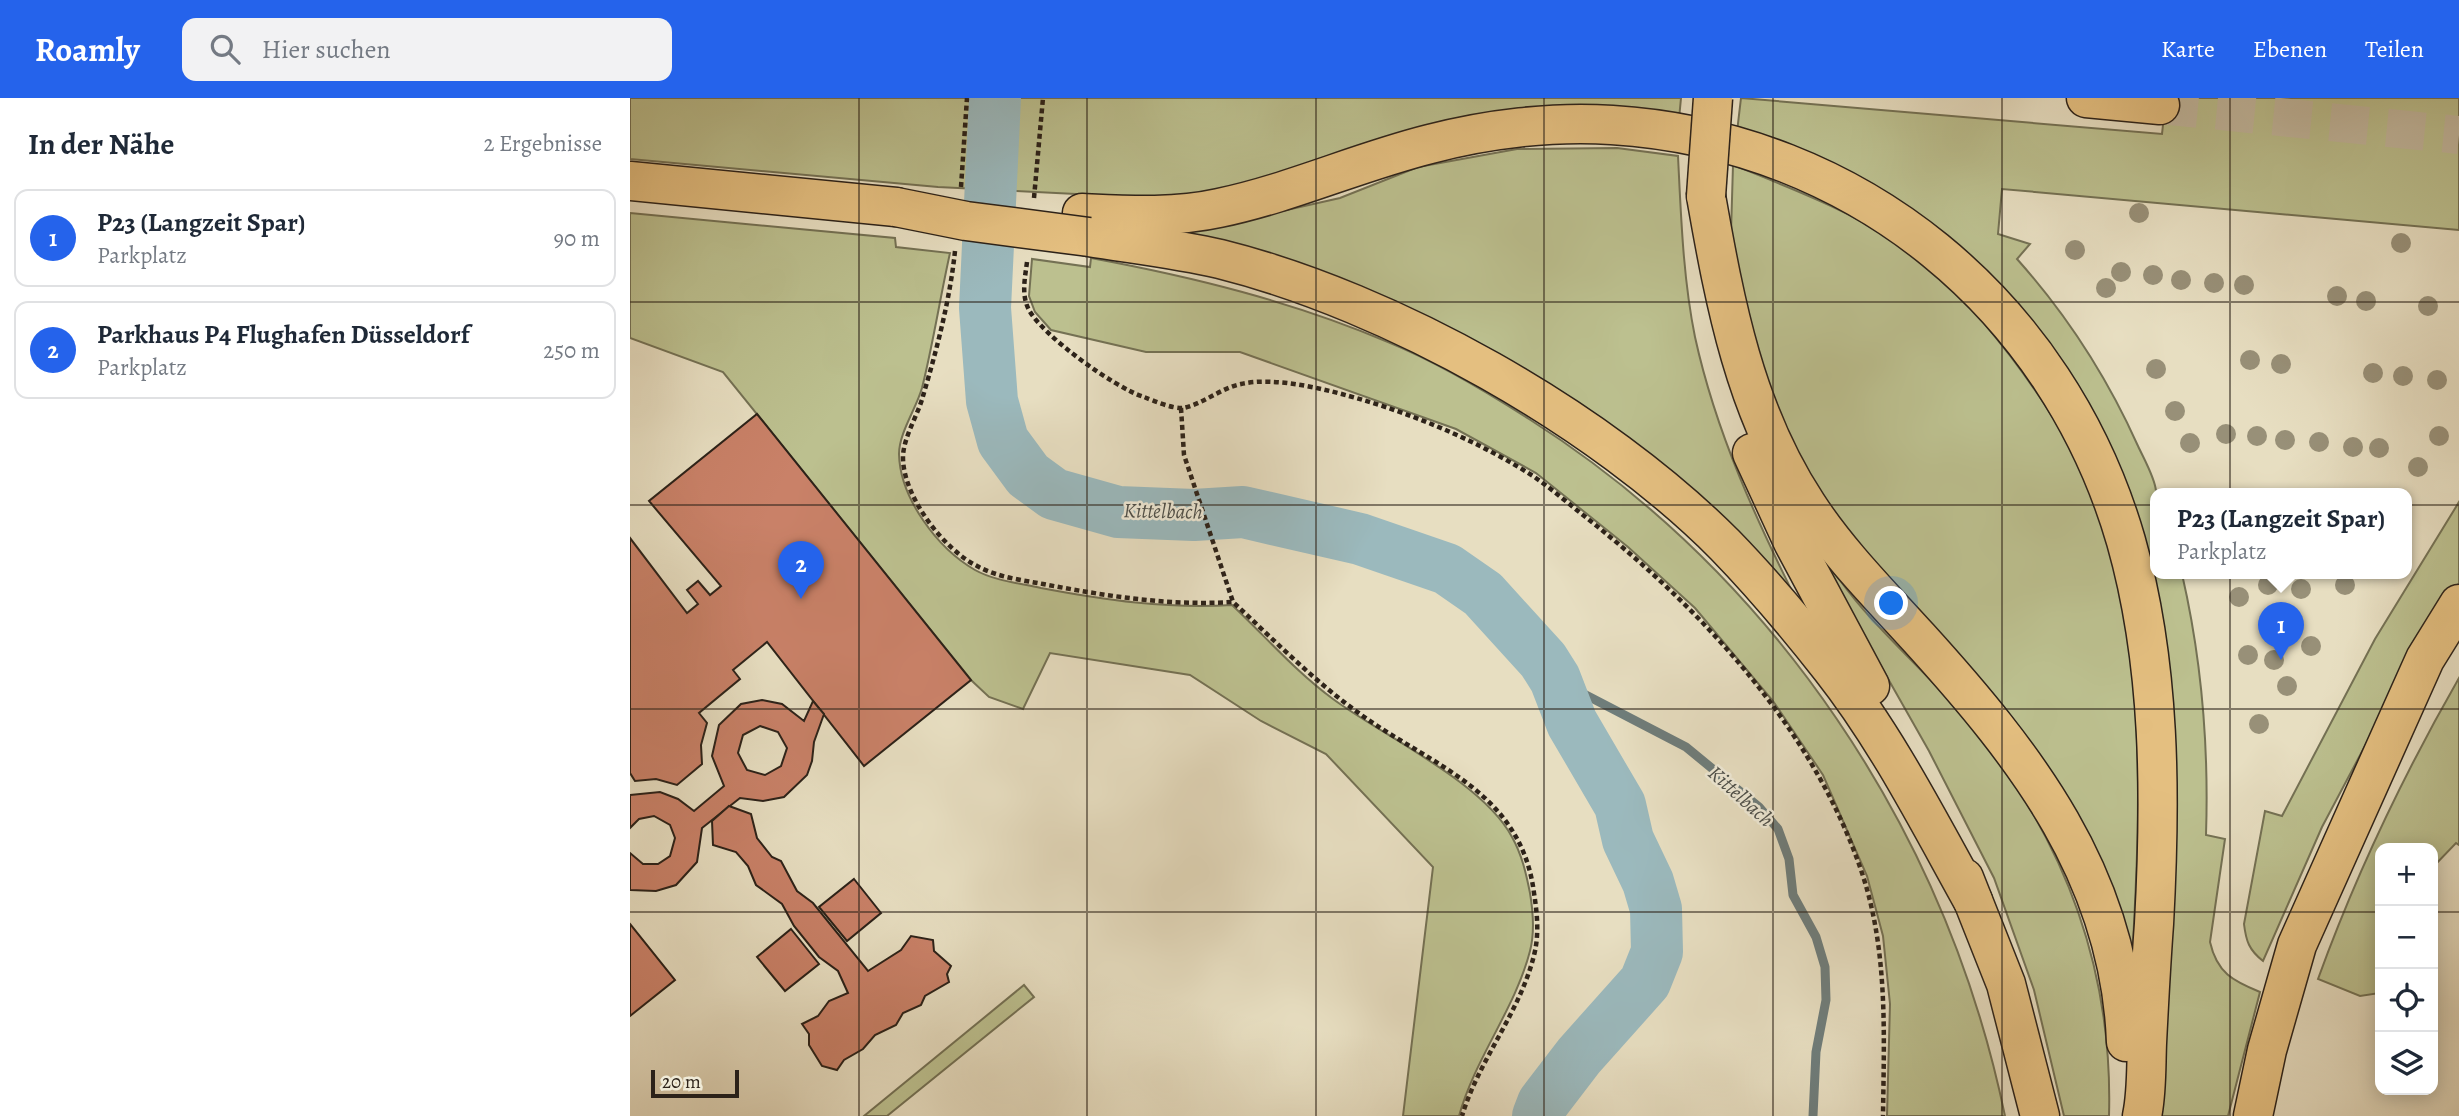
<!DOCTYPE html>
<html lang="de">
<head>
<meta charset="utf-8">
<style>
	:root { --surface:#fff; --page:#f2f2f3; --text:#1f2937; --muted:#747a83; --line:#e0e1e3; --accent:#2563eb }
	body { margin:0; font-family:Alegreya,serif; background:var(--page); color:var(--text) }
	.controls { position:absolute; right:21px; bottom:21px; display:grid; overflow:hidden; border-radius:14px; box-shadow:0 4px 18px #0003 }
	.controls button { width:63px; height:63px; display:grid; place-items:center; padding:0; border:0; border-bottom:2px solid var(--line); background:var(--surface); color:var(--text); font:35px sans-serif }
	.scale { position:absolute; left:21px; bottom:18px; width:88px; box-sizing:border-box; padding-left:7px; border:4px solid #2c2219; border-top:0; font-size:19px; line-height:24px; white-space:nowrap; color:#2c2219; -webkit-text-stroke:5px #efead7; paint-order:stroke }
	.you { position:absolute; left:1262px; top:506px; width:24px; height:24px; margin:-18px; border:5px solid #fff; border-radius:50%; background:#1a73e8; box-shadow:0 0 0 10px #1a73e833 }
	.badge { display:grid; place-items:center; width:46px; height:46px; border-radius:50%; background:var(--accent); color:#fff; font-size:23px; font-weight:700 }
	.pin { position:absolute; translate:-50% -58px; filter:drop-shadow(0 2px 4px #0008) }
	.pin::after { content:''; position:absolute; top:37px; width:24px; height:21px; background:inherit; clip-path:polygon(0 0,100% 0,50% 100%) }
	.popup { position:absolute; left:1520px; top:390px; width:262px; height:91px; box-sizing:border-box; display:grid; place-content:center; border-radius:14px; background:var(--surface); filter:drop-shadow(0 2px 5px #0005); font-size:23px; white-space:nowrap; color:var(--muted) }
	.popup b { font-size:26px; color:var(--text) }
	.popup::after { content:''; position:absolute; left:50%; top:100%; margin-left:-14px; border:14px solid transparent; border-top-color:var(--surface) }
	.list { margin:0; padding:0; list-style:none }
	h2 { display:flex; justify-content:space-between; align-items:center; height:91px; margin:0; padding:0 28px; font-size:30px }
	h2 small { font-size:23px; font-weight:400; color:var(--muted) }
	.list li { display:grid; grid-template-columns:46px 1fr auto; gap:21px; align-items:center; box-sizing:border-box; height:98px; margin:0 14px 14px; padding:0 14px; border:2px solid var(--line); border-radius:14px }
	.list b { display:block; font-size:26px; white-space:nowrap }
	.list p { margin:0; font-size:23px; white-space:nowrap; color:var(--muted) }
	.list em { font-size:23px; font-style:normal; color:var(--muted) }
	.icon { flex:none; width:38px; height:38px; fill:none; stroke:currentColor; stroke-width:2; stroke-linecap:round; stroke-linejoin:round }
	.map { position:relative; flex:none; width:1829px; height:1018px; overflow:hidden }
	header { display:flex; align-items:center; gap:42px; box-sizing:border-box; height:98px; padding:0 35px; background:var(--accent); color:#fff }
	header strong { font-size:33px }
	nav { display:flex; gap:38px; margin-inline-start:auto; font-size:24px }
	.search { width:490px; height:63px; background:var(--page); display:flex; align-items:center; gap:18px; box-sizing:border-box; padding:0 24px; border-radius:14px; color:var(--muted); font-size:26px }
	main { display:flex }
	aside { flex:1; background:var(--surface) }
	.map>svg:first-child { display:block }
	.green { fill:#bcc08f; stroke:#747154; stroke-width:2 }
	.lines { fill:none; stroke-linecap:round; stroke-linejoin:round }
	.stream { stroke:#6f7d7b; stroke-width:9 }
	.river { stroke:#9bb9bd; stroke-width:52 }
	.building { fill:#c98168; stroke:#2c2219; stroke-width:2; fill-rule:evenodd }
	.highway-tunnel { stroke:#c2b89f; stroke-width:38; stroke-dasharray:38 19; stroke-linecap:butt }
	.highway-casing { stroke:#2c2219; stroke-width:41 }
	.path { stroke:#2c2219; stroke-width:4.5; stroke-dasharray:5 3.5; stroke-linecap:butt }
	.highway { stroke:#e4bf80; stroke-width:38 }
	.highway-bridge-casing { stroke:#2c2219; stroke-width:41; stroke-linecap:butt }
	.highway-bridge { stroke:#e4bf80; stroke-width:38 }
	.tree { fill:#989078 }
	.grid { fill:none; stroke:#2c2219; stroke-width:2; stroke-opacity:0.55 }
	.labels { text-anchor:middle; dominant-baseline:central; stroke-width:5; stroke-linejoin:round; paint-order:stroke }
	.water-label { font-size:21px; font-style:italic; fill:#4d4f4a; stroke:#efead7 }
</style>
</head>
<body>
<header>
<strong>Roamly</strong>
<div class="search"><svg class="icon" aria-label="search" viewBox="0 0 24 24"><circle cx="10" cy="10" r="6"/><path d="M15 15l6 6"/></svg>Hier suchen</div>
<nav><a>Karte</a><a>Ebenen</a><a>Teilen</a></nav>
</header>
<main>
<aside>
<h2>In der Nähe<small>2 Ergebnisse</small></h2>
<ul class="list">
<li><span class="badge">1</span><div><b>P23 (Langzeit Spar)</b><p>Parkplatz</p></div><em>90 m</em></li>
<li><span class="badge">2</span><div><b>Parkhaus P4 Flughafen Düsseldorf</b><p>Parkplatz</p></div><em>250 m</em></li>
</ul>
</aside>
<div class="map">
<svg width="1829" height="1018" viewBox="0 0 1829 1018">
	<rect width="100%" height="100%" fill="#e7dec1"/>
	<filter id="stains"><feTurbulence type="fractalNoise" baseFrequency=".00286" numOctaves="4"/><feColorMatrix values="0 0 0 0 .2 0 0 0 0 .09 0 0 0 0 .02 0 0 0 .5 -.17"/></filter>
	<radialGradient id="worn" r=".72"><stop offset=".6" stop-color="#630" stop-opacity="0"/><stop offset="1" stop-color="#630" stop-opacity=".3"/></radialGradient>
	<!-- green -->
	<g class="green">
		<polygon points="0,0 1051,0 1049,21 659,79 546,101 308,89 0,61"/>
		<path d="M1111 0 1532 36 1536 0H1829V132L1372 91 1368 136 1400 146 1387 161C1438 218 1477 279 1508 348 1514 361 1525 380 1526 393 1528 415 1525 450 1525 476H1552C1572 563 1579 647 1576 737L1595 741 1580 844C1587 875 1603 883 1630 894L1598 1018H1520L1534 606 1415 251 1107 34Z"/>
		<path d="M987 50 1048 58C1051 118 1053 180 1065 239 1086 335 1127 424 1171 511L936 302 521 137 594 126 710 100 788 69 887 51Z"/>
		<path d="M1103 67C1166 92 1234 118 1288 159 1324 186 1353 223 1381 259 1409 296 1435 334 1453 376 1522 533 1510 716 1501 883L1481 814 1228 456 1148 335 1100 169Z"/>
		<path d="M0 115 265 140 266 149 320 155C310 200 303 246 292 290 286 311 269 335 269 356 270 400 307 450 345 472 365 483 389 485 411 490 474 502 537 511 602 507 635 538 666 574 703 601 753 638 853 684 882 739 892 757 896 775 900 795 903 813 905 834 900 853 885 911 845 960 829 1018H773L803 769 696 656 631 623 560 577 420 555 393 611 359 599 341 582 93 274 0 240Z"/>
		<path d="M461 160C563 179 661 203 758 244 807 264 854 292 899 321 1145 478 1316 733 1375 1018H1257L1260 906 1253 838 1237 778 1193 677 1143 603 1065 510 998 449 906 375 826 331 610 254H516L421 232 405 214 399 198 402 161 460 169Z"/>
		<path d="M1829 404V485L1754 612 1692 729 1633 863C1619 852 1616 843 1614 826L1635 713 1652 718 1745 541Z"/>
		<path d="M1168 422C1191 455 1213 490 1241 520 1277 560 1319 597 1352 640 1439 752 1483 876 1479 1018H1434L1404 892 1364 780 1299 653Z"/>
		<path d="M1829 580V747L1826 745 1803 769V750H1750V895L1730 898 1688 881C1726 776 1774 676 1829 580Z"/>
		<polygon points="394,887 404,899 257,1018 234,1018"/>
	</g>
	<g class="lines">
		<!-- stream -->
		<polyline class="stream" points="925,581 1056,649 1129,709 1148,731 1159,761 1163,797 1186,839 1195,869 1196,902 1186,954 1183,1018"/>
		<!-- river -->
		<polyline class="river" points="365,0 355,210 362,303 373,343 398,377 424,396 488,414 564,417 613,414 730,441 817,471 853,496 913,562 925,581 942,625 990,707 998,742 1018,784 1026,811 1027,854 1015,884 949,958 913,1005 908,1018"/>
	</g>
	<!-- building -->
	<g class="building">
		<polygon points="127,316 341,582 234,668 137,544 103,572 110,581 69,615 77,625 71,647 72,666 47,687 26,681 5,683 0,675 0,440 57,515 68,506 57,492 68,483 80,497 91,488 19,403"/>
		<path d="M132 602 152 606 174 623 183 603 194 616 184 644 182 663 177 677 154 699 133 703 110 700 72 730 67 764 46 787 26 793 0 792V755L13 766H28L40 758 45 740 40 727 24 718 9 721 0 730V697L30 694 48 701 64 713 94 688 82 658 89 627 111 606ZM130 628 148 634 157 650 151 668 135 677 117 672 108 655 113 637Z"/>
		<polygon points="99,708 121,716 127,740 142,759 151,763 167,793 183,805 238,873 271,852 281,838 303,842 304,853 321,868 317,876 319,884 295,898 291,907 273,915 266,927 245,937 233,951 214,962 207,972 192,968 179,947 179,936 172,926 188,918 199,903 218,895 208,873 189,859 164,828 152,806 126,787 118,768 106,754 83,747 82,723"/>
		<polygon points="224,781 251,815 217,843 189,809"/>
		<polygon points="0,826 45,882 0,918"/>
		<polygon points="161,831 189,866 155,893 127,859"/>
	</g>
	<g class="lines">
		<!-- highway-tunnel -->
		<polyline class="highway-tunnel" points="1530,7 1829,37"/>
		<!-- highway casing -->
		<g class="highway-casing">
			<g id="highway">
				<polyline points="1456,0 1530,7"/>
				<polyline points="0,83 266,109"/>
				<path d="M1076 98C1095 206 1115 313 1177 407 1208 455 1251 498 1289 540 1396 658 1490 778 1496 944"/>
				<path d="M452 115C497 117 544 120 589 110 661 95 728 64 800 46 857 31 923 23 982 27 1227 42 1428 208 1496 443 1531 566 1531 699 1524 826 1521 866 1519 905 1517 945 1516 969 1517 995 1512 1018"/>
				<path d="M459 139C502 146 547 151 590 161 762 204 970 321 1095 447 1132 485 1168 528 1201 570 1257 641 1299 724 1343 803"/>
				<polyline points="1122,355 1163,444 1240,588"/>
				<polyline points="1334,780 1376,886 1410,1018"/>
				<polyline points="1623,1018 1637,952 1667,847 1795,561 1829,506"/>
			</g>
		</g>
		<!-- path -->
		<g class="path">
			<polyline points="331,89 337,0"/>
			<polyline points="404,100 413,0"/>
			<path d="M325 153C320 201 307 251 293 298 288 317 274 338 273 358 272 397 313 451 347 468 367 479 391 482 413 486 476 498 539 508 603 504 644 542 684 583 730 616 802 668 891 693 904 795 907 814 909 834 905 853 892 912 849 961 832 1018"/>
			<path d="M397 164C395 180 391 197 399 212 413 238 485 290 514 299 524 303 543 311 553 310 573 306 591 290 611 286 646 278 699 292 733 302 791 319 853 346 903 378 922 391 940 407 958 421 1074 513 1186 634 1233 778 1258 856 1254 937 1253 1018"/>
			<polyline points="551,310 554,357 603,504"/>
		</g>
		<!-- highway -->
		<use href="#highway" class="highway"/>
		<!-- highway-bridge casing -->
		<g class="highway-bridge-casing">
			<g id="highway-bridge">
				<polyline points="1076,98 1083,0"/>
				<polyline points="266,109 336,123 459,139"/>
			</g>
		</g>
		<!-- highway-bridge -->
		<use href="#highway-bridge" class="highway-bridge"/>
	</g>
	<!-- trees -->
	<g class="tree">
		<circle cx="1509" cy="115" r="10"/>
		<circle cx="1771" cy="145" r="10"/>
		<circle cx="1445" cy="152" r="10"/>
		<circle cx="1491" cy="174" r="10"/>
		<circle cx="1523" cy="177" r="10"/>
		<circle cx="1551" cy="182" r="10"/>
		<circle cx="1584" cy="185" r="10"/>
		<circle cx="1614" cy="187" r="10"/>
		<circle cx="1476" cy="190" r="10"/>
		<circle cx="1707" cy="198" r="10"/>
		<circle cx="1736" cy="203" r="10"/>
		<circle cx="1798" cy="208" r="10"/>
		<circle cx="1620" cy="262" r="10"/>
		<circle cx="1651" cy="266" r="10"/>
		<circle cx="1526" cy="271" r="10"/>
		<circle cx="1743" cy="275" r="10"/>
		<circle cx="1773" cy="278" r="10"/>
		<circle cx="1807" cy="282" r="10"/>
		<circle cx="1545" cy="313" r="10"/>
		<circle cx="1596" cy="336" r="10"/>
		<circle cx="1627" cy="338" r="10"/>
		<circle cx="1809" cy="338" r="10"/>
		<circle cx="1655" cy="342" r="10"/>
		<circle cx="1689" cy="344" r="10"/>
		<circle cx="1560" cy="345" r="10"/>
		<circle cx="1723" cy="349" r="10"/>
		<circle cx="1749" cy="350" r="10"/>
		<circle cx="1788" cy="369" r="10"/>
		<circle cx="1638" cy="487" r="10"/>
		<circle cx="1715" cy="487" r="10"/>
		<circle cx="1671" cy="491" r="10"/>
		<circle cx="1609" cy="499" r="10"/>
		<circle cx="1681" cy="548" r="10"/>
		<circle cx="1618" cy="557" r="10"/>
		<circle cx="1644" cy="562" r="10"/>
		<circle cx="1657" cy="588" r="10"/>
		<circle cx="1629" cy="626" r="10"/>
	</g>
	<!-- grid -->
	<path class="grid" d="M229 0V1018M457 0V1018M686 0V1018M914 0V1018M1143 0V1018M1372 0V1018M1600 0V1018M0 204H1829M0 407H1829M0 611H1829M0 814H1750M1803 814H1829"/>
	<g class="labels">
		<!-- water labels -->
		<g class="water-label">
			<text transform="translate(533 413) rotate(1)">Kittelbach</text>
			<text transform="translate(1111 698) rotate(42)">Kittelbach</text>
		</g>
	</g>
	<rect width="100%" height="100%" filter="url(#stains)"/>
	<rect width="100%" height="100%" fill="url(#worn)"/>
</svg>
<div class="controls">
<button>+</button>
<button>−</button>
<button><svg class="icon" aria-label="locate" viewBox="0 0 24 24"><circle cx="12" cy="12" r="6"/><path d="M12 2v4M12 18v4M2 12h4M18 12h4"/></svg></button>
<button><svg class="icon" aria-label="layers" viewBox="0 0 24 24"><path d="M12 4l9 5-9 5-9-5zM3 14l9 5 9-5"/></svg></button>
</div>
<div class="scale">20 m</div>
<div class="you"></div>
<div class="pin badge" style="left:1651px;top:562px">1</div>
<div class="popup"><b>P23 (Langzeit Spar)</b>Parkplatz</div>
<div class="pin badge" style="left:171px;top:501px">2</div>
</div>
</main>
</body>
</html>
